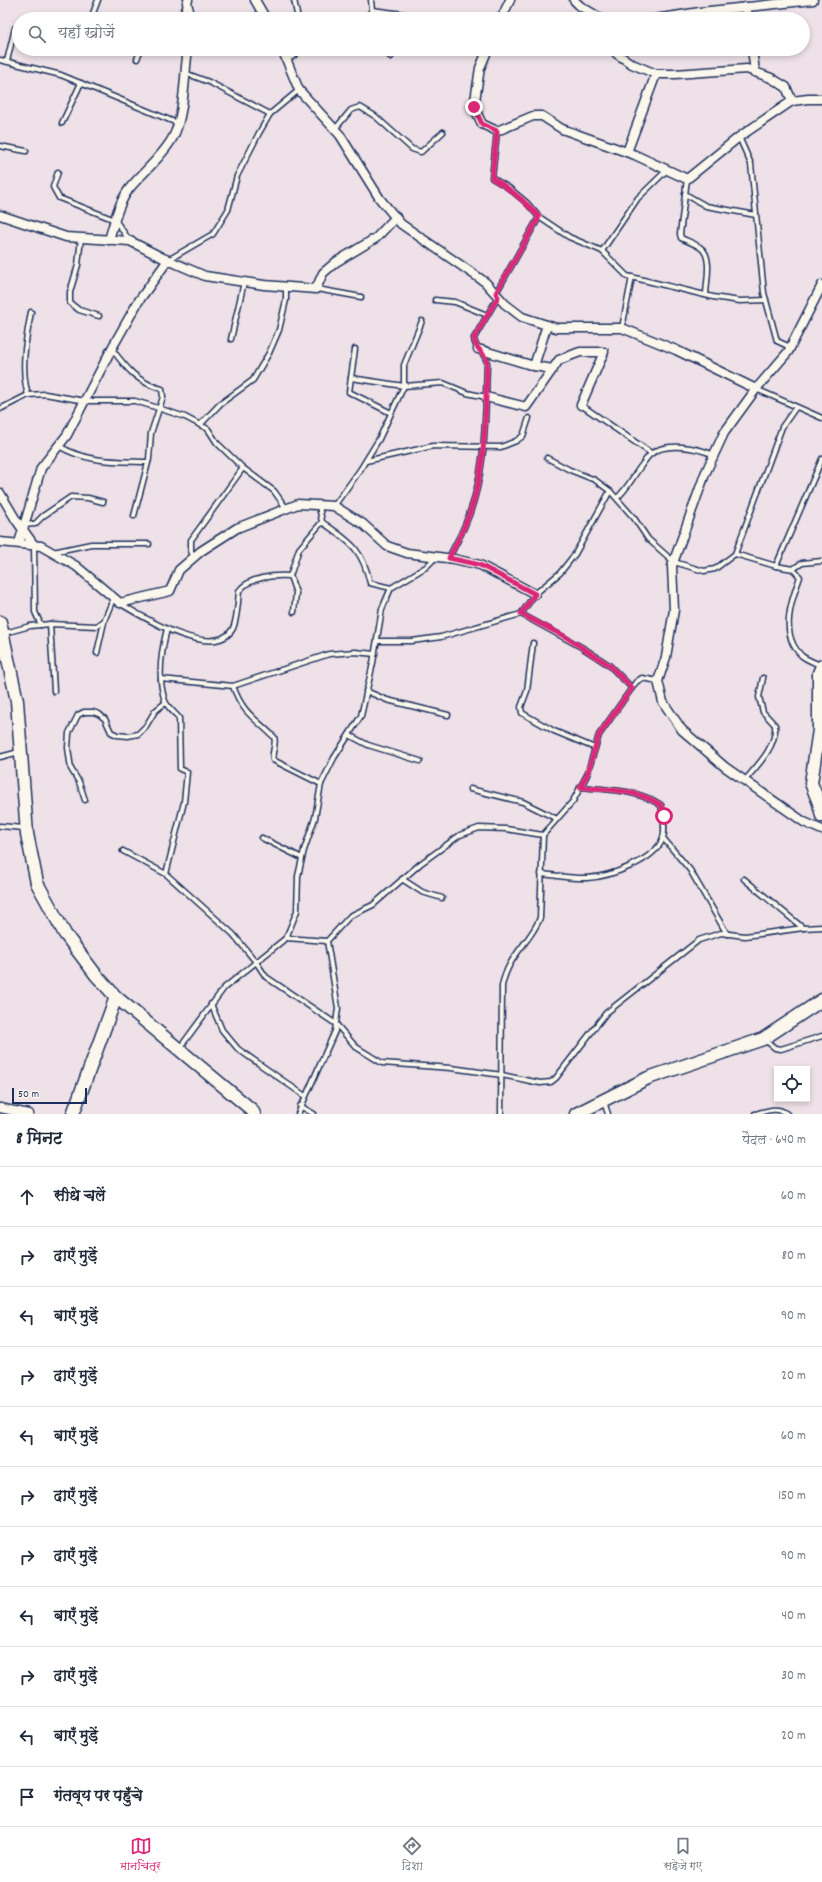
<!DOCTYPE html>
<html lang="hi">
<head>
<meta charset="utf-8">
<style>
	:root { --surface:#fff; --page:#f2f2f3; --text:#1f2937; --muted:#747a83; --line:#e0e1e3; --accent:#db2777 }
	body { margin:0; font-family:Dekko,"Playpen Sans Deva",sans-serif; background:var(--page); color:var(--text) }
	.controls { position:absolute; right:12px; bottom:12px; display:grid; overflow:hidden; border-radius:0px; box-shadow:0 2px 6px #0003 }
	.controls button { width:36px; height:36px; display:grid; place-items:center; padding:0; border:0; border-bottom:1px solid var(--line); background:var(--surface); color:var(--text); font:20px sans-serif }
	.scale { position:absolute; left:12px; bottom:10px; width:75px; box-sizing:border-box; padding-left:4px; border:2px solid #1b2f5e; border-top:0; font-size:11px; line-height:14px; white-space:nowrap; color:#1b2f5e; -webkit-text-stroke:3px #fbf7ec; paint-order:stroke }
	.stop { position:absolute; width:12px; height:12px; margin:-9px; border:3px solid #db2777; border-radius:50%; background:#fff }
	.stop.end { background:#db2777; border-color:#fff; box-shadow:0 1px 4px #0008 }
	.list { margin:0; padding:0; list-style:none }
	h2 { display:flex; justify-content:space-between; align-items:center; height:52px; margin:0; padding:0 16px; font-size:17px }
	h2 small { font-size:13px; font-weight:400; color:var(--muted) }
	.list li { display:grid; grid-template-columns:26px 1fr auto; gap:12px; align-items:center; box-sizing:border-box; height:60px; padding:0 16px; border-top:1px solid var(--line) }
	.list b { display:block; font-size:15px; white-space:nowrap }
	.list em { font-size:13px; font-style:normal; color:var(--muted) }
	.icon { flex:none; width:22px; height:22px; fill:none; stroke:currentColor; stroke-width:2; stroke-linecap:round; stroke-linejoin:round }
	.map { position:relative; flex:none; width:822px; height:1114px; overflow:hidden }
	.search { position:absolute; background:var(--surface); box-shadow:0 2px 6px #0003; left:12px; right:12px; top:12px; height:44px; display:flex; align-items:center; gap:10px; box-sizing:border-box; padding:0 14px; border-radius:22px; color:var(--muted); font-size:15px }
	.sheet { height:712px; background:var(--surface) }
	nav { display:flex; justify-content:space-around; align-items:center; box-sizing:border-box; height:56px; border-top:1px solid var(--line); background:var(--surface); font-size:11px; color:var(--muted) }
	nav a { display:grid; justify-items:center; gap:2px }
	nav .on { color:var(--accent) }
	.map>svg:first-child { display:block }
	.lines { fill:none; stroke-linecap:round; stroke-linejoin:round }
	.lane-casing { stroke:#1b2f5e; stroke-width:7 }
	.street-casing { stroke:#1b2f5e; stroke-width:11 }
	.secondary-casing { stroke:#1b2f5e; stroke-width:15 }
	.lane { stroke:#fbf7ec; stroke-width:4 }
	.street { stroke:#fbf7ec; stroke-width:8 }
	.secondary { stroke:#fbf7ec; stroke-width:12 }
	.route { stroke:#db2777; stroke-width:5 }
</style>
</head>
<body>
<div class="map">
<svg width="822" height="1114" viewBox="0 0 822 1114">
	<rect width="100%" height="100%" fill="#eee1e7"/>
	<filter id="ink" filterUnits="userSpaceOnUse"><feTurbulence type="fractalNoise" baseFrequency=".025" numOctaves="2"/><feDisplacementMap in="SourceGraphic" scale="8" xChannelSelector="R" yChannelSelector="G"/><feConvolveMatrix kernelMatrix="1 2 1 2 8 2 1 2 1" color-interpolation-filters="sRGB"/></filter>
	<g filter="url(#ink)">
		<g class="lines">
			<!-- lane casing -->
			<g class="lane-casing">
				<g id="lane">
					<polyline points="294,0 298,19"/>
					<polyline points="371,0 372,10"/>
					<polyline points="92,16 98,0"/>
					<polyline points="179,19 187,4"/>
					<polyline points="366,19 372,10 403,14 408,19"/>
					<polyline points="380,49 391,57"/>
					<polyline points="137,59 141,49"/>
					<polyline points="0,60 61,75 177,123"/>
					<polyline points="287,60 295,55 300,49"/>
					<polyline points="7,61 15,28 19,27"/>
					<polyline points="185,73 209,82 270,114"/>
					<polyline points="62,123 81,83"/>
					<polyline points="335,129 351,110 360,107 375,116 412,149 421,152 443,132"/>
					<polyline points="497,131 492,178 509,188 527,203 539,217 569,237 602,251 627,276 713,297 740,301 766,300"/>
					<polyline points="739,137 751,164 764,293 777,341 790,347"/>
					<polyline points="0,146 26,151"/>
					<polyline points="58,172 53,187 59,198 115,220 130,241"/>
					<path d="M687 179 680 234 681 238C687 241 696 244 701 248 713 257 706 283 706 295"/>
					<polyline points="685,194 706,206 756,215"/>
					<polyline points="81,238 78,265 70,292 70,303 79,310 99,316"/>
					<polyline points="602,251 638,198 667,170"/>
					<polyline points="168,260 213,234 228,210 237,176 259,133 270,114 299,90"/>
					<polyline points="317,289 361,297"/>
					<polyline points="496,293 539,217"/>
					<polyline points="435,300 455,302 487,315"/>
					<polyline points="622,328 632,277"/>
					<polyline points="231,339 244,282"/>
					<path d="M112 349C126 368 138 383 162 389L163 397 151 433 149 459 134 516"/>
					<polyline points="355,349 349,392 391,413"/>
					<polyline points="351,378 404,386 443,383 467,393 486,397"/>
					<polyline points="756,389 822,418"/>
					<path d="M28 395C20 368 26 339 31 312"/>
					<polyline points="581,405 651,453"/>
					<polyline points="0,409 28,395 45,394 85,401 135,401 155,407 185,417 208,429 217,443 243,468 274,491 286,508"/>
					<polyline points="200,425 220,404 253,380 269,353 279,330 286,300 286,287"/>
					<path d="M59 446C87 463 117 461 148 462"/>
					<polyline points="547,458 570,470 595,480 610,491 634,518 648,539 674,562 704,571 715,569 735,554 776,566 793,569 802,563 822,561"/>
					<polyline points="366,461 433,446 501,447 516,441 523,436 529,418"/>
					<path d="M617 498C628 488 632 478 641 466 644 462 647 457 651 454 666 441 698 448 714 455"/>
					<path d="M319 506 322 522C350 542 362 548 370 583L391 588"/>
					<polyline points="334,506 360,470 379,439 404,386 404,365 422,321"/>
					<polyline points="24,525 35,524 43,516 71,497 88,498 103,502"/>
					<polyline points="34,545 35,612 41,625"/>
					<polyline points="53,552 91,544 149,544"/>
					<polyline points="735,554 782,427 796,407"/>
					<polyline points="194,557 191,551 191,540 243,468"/>
					<path d="M449 558C454 547 460 537 465 525 487 475 485 417 487 363 486 353 474 349 474 338L498 297"/>
					<polyline points="776,566 822,459"/>
					<path d="M793 569 800 577C791 601 779 635 802 656 807 660 816 663 822 666"/>
					<path d="M121 604C143 617 212 660 232 630 237 623 238 601 239 591 249 577 274 575 290 576"/>
					<polyline points="294,612 296,593 290,576 299,549 322,522"/>
					<polyline points="521,614 583,648 609,665 632,688"/>
					<polyline points="50,624 54,691"/>
					<path d="M167 629C161 652 157 678 165 701 167 707 175 713 179 718L180 769 187 772 184 802 166 874 233 934 256 962 266 977 336 1024 356 1047 382 1063 451 1068 502 1075 540 1083 551 1082 556 1078 606 1013 699 940 721 933 745 936 803 928 822 927"/>
					<polyline points="5,633 30,626 50,624 97,626 104,621 114,597"/>
					<polyline points="377,641 412,641 441,637 521,614 535,594 560,573 575,554 610,491"/>
					<polyline points="533,643 527,691 521,707 522,713 554,731 595,748"/>
					<polyline points="97,653 104,622"/>
					<polyline points="161,679 233,686 329,654 355,652 375,654"/>
					<path d="M233 686C243 714 254 717 274 737 277 744 271 752 273 760L321 784"/>
					<polyline points="366,691 387,700 448,715"/>
					<polyline points="349,735 368,745 420,761"/>
					<polyline points="0,757 19,752"/>
					<path d="M745 780C758 765 777 746 775 725L763 712 759 697 763 678"/>
					<polyline points="470,789 523,802 557,819"/>
					<polyline points="85,800 79,782 71,769 68,748 69,733 78,715 84,712 93,712 99,714 105,719 111,732 117,735 128,736 138,734 146,726 155,711 165,703"/>
					<polyline points="0,826 24,828"/>
					<polyline points="262,838 302,858"/>
					<polyline points="663,838 690,870 727,934"/>
					<polyline points="123,851 166,874"/>
					<path d="M541 874C556 875 572 879 587 878 609 877 655 861 663 838 666 828 663 815 661 805 636 789 609 790 580 787"/>
					<polyline points="402,879 422,892 442,898"/>
					<polyline points="744,879 803,928"/>
					<polyline points="286,938 327,941"/>
					<polyline points="211,1004 222,1030 238,1049 305,1096"/>
					<polyline points="765,1040 775,1048 781,1049 822,1036"/>
					<polyline points="179,1049 224,988 286,938 297,911 298,876 304,850 315,818 321,784 334,758 361,716 373,663 382,609 391,588 426,567 436,557"/>
					<polyline points="604,1102 608,1114"/>
					<polyline points="300,1106 314,1114"/>
					<polyline points="298,1114 335,1031 338,1008 327,941 350,916 373,905 420,864 460,835 479,828 506,829 543,835"/>
					<path d="M501 1114 502 986C508 955 530 943 540 918L543 835 573 801 587 775 599 735 636 682 642 678 658 681"/>
					<path d="M755 1114C766 1111 778 1106 787 1114"/>
				</g>
			</g>
			<!-- street casing -->
			<g class="street-casing">
				<g id="street">
					<polyline points="188,0 187,3 191,19"/>
					<polyline points="255,0 266,19"/>
					<polyline points="574,0 580,6 602,19"/>
					<polyline points="746,7 748,19"/>
					<polyline points="501,19 510,0"/>
					<polyline points="655,19 700,12 813,0"/>
					<polyline points="282,49 299,90 340,135 380,199 401,224 485,282 505,304 522,317 556,328 622,328 676,350 756,389"/>
					<polyline points="488,49 480,68 474,107 482,124 497,131 533,116 542,116 562,129 635,155 687,179 739,137 792,101 808,99 822,99"/>
					<polyline points="613,49 617,54 632,64 656,74 675,74 747,69 771,78 786,87 792,101"/>
					<polyline points="752,49 755,72"/>
					<polyline points="627,152 656,74"/>
					<polyline points="0,215 66,237 130,241 163,258 205,276 264,285 316,289 323,273 336,262 376,238 396,217"/>
					<path d="M109 240C114 223 118 204 129 189 143 172 161 158 172 139 185 117 184 74 188 49"/>
					<polyline points="822,285 788,352 756,389 724,433 705,474 672,566 674,610 666,657 658,681 663,702 682,730 725,767 804,822 822,830"/>
					<polyline points="547,325 534,366 553,369"/>
					<polyline points="478,349 534,366"/>
					<polyline points="486,397 526,407 559,360 580,352 604,352 581,405"/>
					<polyline points="0,493 16,520 34,545"/>
					<polyline points="0,542 41,546 76,566 120,603 170,591 179,570 201,551 237,528 298,504 334,506 363,524 387,546 407,553 454,559 480,565 535,594"/>
					<polyline points="19,543 41,468 67,435 112,348 138,302 168,260"/>
					<polyline points="0,1108 29,1114"/>
				</g>
			</g>
			<!-- secondary casing -->
			<g class="secondary-casing">
				<g id="secondary">
					<polyline points="0,622 17,701 27,834 37,883 65,934 96,975 116,997 252,1110 254,1114"/>
					<polyline points="822,666 819,673 819,730 811,783 819,803 822,816"/>
					<polyline points="73,1114 116,997"/>
					<polyline points="576,1114 648,1078 763,1039 822,1000"/>
				</g>
			</g>
			<!-- lane -->
			<use href="#lane" class="lane"/>
			<!-- street -->
			<use href="#street" class="street"/>
			<!-- secondary -->
			<use href="#secondary" class="secondary"/>
		</g>
	</g>
	<g class="lines" filter="url(#ink)">
		<!-- route -->
		<path class="route" d="M474 107 482 124 497 131 492 178C510 189 525 201 539 217L496 293 498 297 474 338C474 349 486 353 487 363 485 417 487 475 465 525 461 536 454 547 449 558L480 565 535 594 521 614 564 636 609 665 632 688 599 735 587 775 580 787C609 790 636 789 661 805L664 816"/>
	</g>
</svg>
<div class="controls">
<button><svg class="icon" aria-label="locate" viewBox="0 0 24 24"><circle cx="12" cy="12" r="6"/><path d="M12 2v4M12 18v4M2 12h4M18 12h4"/></svg></button>
</div>
<div class="scale">50 m</div>
<div class="stop" style="left:664px;top:816px"></div>
<div class="stop end" style="left:474px;top:107px"></div>
<div class="search"><svg class="icon" aria-label="search" viewBox="0 0 24 24"><circle cx="10" cy="10" r="6"/><path d="M15 15l6 6"/></svg>यहाँ खोजें</div>
</div>
<section class="sheet">
<h2>8 मिनट<small>पैदल · 640 m</small></h2>
<ul class="list">
<li><svg class="icon" aria-label="ahead" viewBox="0 0 24 24"><path d="M12 20V5M6 11l6-6 6 6"/></svg><div><b>सीधे चलें</b></div><em>60 m</em></li>
<li><svg class="icon" aria-label="right" viewBox="0 0 24 24"><path d="M7 20v-9h11M14 6l5 5-5 5"/></svg><div><b>दाएँ मुड़ें</b></div><em>80 m</em></li>
<li><svg class="icon" aria-label="left" viewBox="0 0 24 24"><path d="M17 20v-9H6M10 6l-5 5 5 5"/></svg><div><b>बाएँ मुड़ें</b></div><em>90 m</em></li>
<li><svg class="icon" aria-label="right" viewBox="0 0 24 24"><path d="M7 20v-9h11M14 6l5 5-5 5"/></svg><div><b>दाएँ मुड़ें</b></div><em>20 m</em></li>
<li><svg class="icon" aria-label="left" viewBox="0 0 24 24"><path d="M17 20v-9H6M10 6l-5 5 5 5"/></svg><div><b>बाएँ मुड़ें</b></div><em>60 m</em></li>
<li><svg class="icon" aria-label="right" viewBox="0 0 24 24"><path d="M7 20v-9h11M14 6l5 5-5 5"/></svg><div><b>दाएँ मुड़ें</b></div><em>150 m</em></li>
<li><svg class="icon" aria-label="right" viewBox="0 0 24 24"><path d="M7 20v-9h11M14 6l5 5-5 5"/></svg><div><b>दाएँ मुड़ें</b></div><em>90 m</em></li>
<li><svg class="icon" aria-label="left" viewBox="0 0 24 24"><path d="M17 20v-9H6M10 6l-5 5 5 5"/></svg><div><b>बाएँ मुड़ें</b></div><em>40 m</em></li>
<li><svg class="icon" aria-label="right" viewBox="0 0 24 24"><path d="M7 20v-9h11M14 6l5 5-5 5"/></svg><div><b>दाएँ मुड़ें</b></div><em>30 m</em></li>
<li><svg class="icon" aria-label="left" viewBox="0 0 24 24"><path d="M17 20v-9H6M10 6l-5 5 5 5"/></svg><div><b>बाएँ मुड़ें</b></div><em>20 m</em></li>
<li><svg class="icon" aria-label="arrive" viewBox="0 0 24 24"><path d="M6 21V4h12l-3 4 3 4H6"/></svg><div><b>गंतव्य पर पहुँचे</b></div></li>
</ul>
</section>
<nav>
<a class="on"><svg class="icon" aria-label="map" viewBox="0 0 24 24"><path d="M3 6l6-2 6 2 6-2v14l-6 2-6-2-6 2zM9 4v14M15 6v14"/></svg>मानचित्र</a>
<a><svg class="icon" aria-label="directions" viewBox="0 0 24 24"><path d="M12 3l9 9-9 9-9-9zM9 14v-3h6M13 9l2 2-2 2"/></svg>दिशा</a>
<a><svg class="icon" aria-label="saved" viewBox="0 0 24 24"><path d="M7 4h10v16l-5-4-5 4z"/></svg>सहेजे गए</a>
</nav>
</body>
</html>
